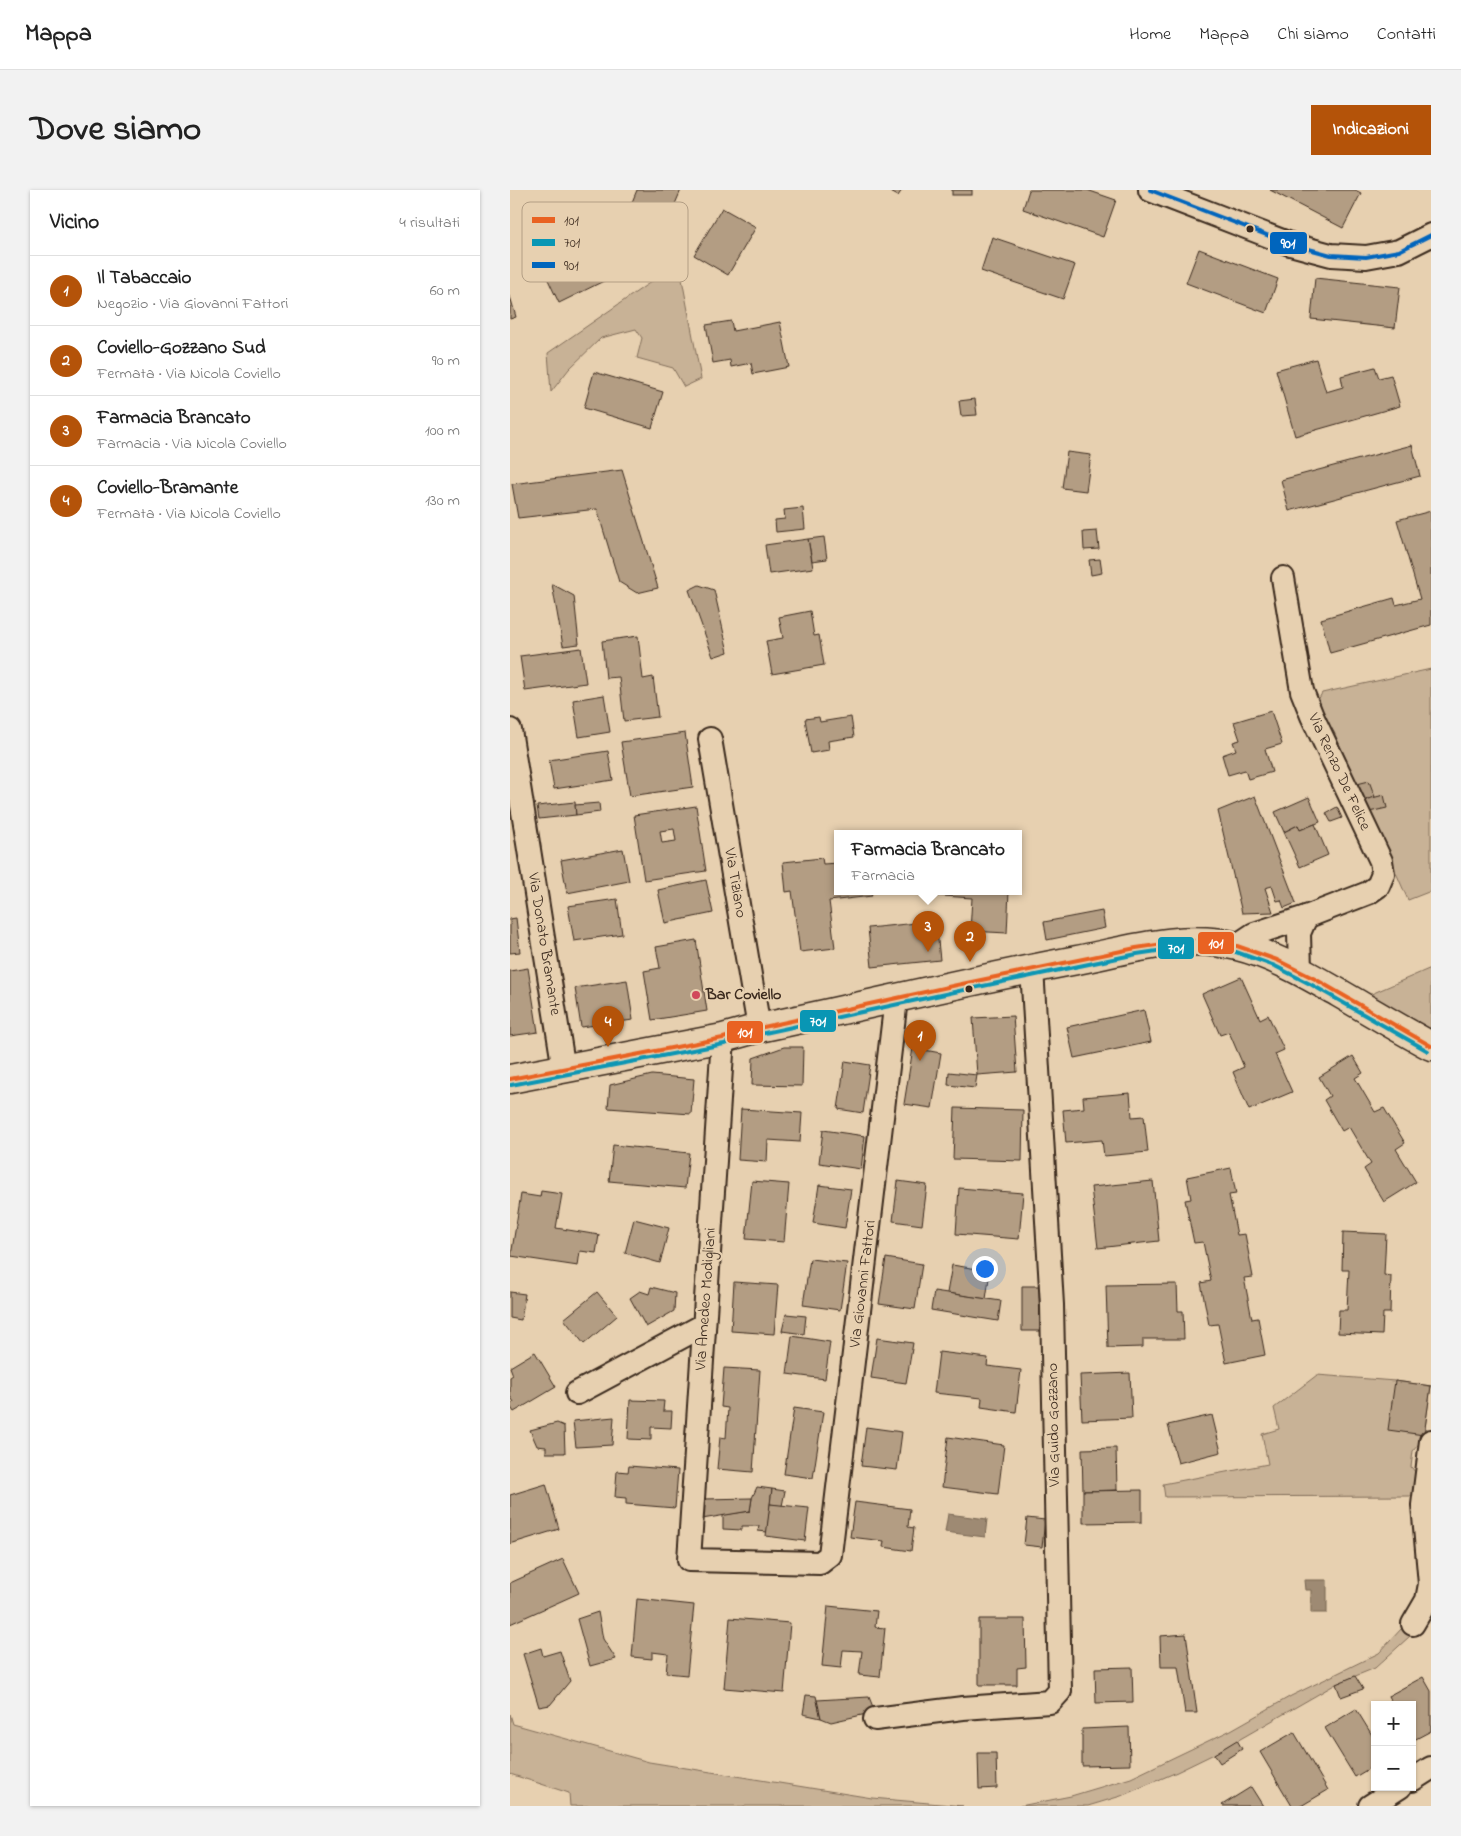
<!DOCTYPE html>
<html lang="it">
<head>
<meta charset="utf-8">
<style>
	:root { --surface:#fff; --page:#f2f2f2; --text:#222; --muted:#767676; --line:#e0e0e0; --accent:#b45309 }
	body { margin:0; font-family:"Indie Flower",sans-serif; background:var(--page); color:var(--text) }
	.controls { position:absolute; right:15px; bottom:15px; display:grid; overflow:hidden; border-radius:0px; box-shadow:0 1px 4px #0004 }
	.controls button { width:45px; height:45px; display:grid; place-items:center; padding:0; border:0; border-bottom:1px solid var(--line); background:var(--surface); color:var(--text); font:25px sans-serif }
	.you { position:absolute; left:474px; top:1078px; width:18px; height:18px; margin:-12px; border:4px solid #fff; border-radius:50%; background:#1a73e8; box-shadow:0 0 0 8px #1a73e833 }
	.badge { display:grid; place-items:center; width:32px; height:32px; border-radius:50%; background:var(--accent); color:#fff; font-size:16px; font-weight:700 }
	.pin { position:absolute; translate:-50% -41px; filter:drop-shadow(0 1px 2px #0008) }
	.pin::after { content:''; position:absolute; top:26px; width:18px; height:15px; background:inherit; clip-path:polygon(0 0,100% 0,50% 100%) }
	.popup { position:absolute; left:324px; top:640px; width:188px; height:65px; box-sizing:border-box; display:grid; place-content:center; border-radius:0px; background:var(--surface); filter:drop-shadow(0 1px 4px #0005); font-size:16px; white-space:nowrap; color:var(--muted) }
	.popup b { font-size:19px; color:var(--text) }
	.popup::after { content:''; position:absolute; left:50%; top:100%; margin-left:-10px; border:10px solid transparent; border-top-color:var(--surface) }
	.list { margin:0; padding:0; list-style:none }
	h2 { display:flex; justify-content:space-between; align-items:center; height:65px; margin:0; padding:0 20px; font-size:21px }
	h2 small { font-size:16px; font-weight:400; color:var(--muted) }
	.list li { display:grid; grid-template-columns:32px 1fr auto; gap:15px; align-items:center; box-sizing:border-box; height:70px; padding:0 20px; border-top:1px solid var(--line) }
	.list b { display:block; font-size:19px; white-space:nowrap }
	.list p { margin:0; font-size:16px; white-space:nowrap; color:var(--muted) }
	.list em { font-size:16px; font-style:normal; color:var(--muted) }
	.map { position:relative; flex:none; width:921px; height:1616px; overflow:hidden; border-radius:0px }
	header { display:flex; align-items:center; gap:30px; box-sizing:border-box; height:70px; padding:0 25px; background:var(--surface); border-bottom:1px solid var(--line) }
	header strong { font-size:24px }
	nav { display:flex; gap:28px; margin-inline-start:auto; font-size:18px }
	.intro { display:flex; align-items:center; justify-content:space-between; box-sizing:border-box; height:120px; padding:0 30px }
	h1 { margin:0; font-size:35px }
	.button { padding:12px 22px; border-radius:0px; background:var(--accent); color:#fff; font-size:18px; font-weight:700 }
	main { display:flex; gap:30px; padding:0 30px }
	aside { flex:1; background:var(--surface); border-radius:0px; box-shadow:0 1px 4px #0004 }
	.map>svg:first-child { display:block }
	.green { fill:#c8b296; stroke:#826e5a }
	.water { fill:#9e8a73; stroke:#766451 }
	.building { fill:#b39d83; stroke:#3b2a1e; fill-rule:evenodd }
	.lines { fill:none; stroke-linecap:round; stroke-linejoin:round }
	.minor-casing { stroke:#3b2a1e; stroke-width:26 }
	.secondary-casing { stroke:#3b2a1e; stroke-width:31 }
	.minor { stroke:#e7d0b0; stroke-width:22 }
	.secondary { stroke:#e7d0b0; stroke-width:28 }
	.bus-1-casing { stroke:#e7d0b0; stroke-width:8 }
	.bus-2-casing { stroke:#e7d0b0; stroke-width:8 }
	.bus-3-casing { stroke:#e7d0b0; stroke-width:8 }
	.bus-1 { stroke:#e96222; stroke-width:4 }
	.bus-2 { stroke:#0996b4; stroke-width:4 }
	.bus-3 { stroke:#0065bd; stroke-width:4 }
	.bus-dot { fill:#3b2a1e; stroke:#e7d0b0; stroke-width:2 }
	.poi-dot { fill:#d1495b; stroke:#e7d0b0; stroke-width:2 }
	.labels { text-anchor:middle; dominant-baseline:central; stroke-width:4.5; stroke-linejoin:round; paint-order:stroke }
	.street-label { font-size:16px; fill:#3b2a1e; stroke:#e7d0b0 }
	.poi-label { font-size:16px; font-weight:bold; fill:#3b2a1e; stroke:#e7d0b0; text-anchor:start }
	.key { fill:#e7d0b0; stroke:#b39e84; stroke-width:1 }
	.key-label { font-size:14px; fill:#3b2a1e }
	.line-badge { stroke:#e7d0b0; stroke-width:2 }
	.badge-label { font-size:14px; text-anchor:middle; font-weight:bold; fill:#fff }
</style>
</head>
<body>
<header>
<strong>Mappa</strong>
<nav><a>Home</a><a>Mappa</a><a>Chi siamo</a><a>Contatti</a></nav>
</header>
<div class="intro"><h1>Dove siamo</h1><a class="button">Indicazioni</a></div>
<main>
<aside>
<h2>Vicino<small>4 risultati</small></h2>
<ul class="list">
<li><span class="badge">1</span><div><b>Il Tabaccaio</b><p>Negozio · Via Giovanni Fattori</p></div><em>60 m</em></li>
<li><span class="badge">2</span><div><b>Coviello-Gozzano Sud</b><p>Fermata · Via Nicola Coviello</p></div><em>90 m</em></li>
<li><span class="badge">3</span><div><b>Farmacia Brancato</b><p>Farmacia · Via Nicola Coviello</p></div><em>100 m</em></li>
<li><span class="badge">4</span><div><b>Coviello-Bramante</b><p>Fermata · Via Nicola Coviello</p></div><em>130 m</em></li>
</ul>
</aside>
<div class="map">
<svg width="921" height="1616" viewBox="0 0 921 1616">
	<rect width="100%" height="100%" fill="#e7d0b0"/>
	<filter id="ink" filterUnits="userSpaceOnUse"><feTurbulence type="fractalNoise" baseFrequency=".02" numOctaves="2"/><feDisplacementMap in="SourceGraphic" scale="10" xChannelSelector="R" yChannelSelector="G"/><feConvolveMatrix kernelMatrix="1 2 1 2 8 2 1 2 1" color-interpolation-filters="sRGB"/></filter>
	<g filter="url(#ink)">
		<!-- green -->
		<g class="green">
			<polygon points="168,68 191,189 174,197 163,178 127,168 132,148 126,139 91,148 59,179 41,202 38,163 161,78"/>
			<polygon points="921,479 921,701 898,710 824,542 814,529 807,512 812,503"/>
			<polygon points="921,778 921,841 859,805"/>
			<polygon points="807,1185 885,1191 921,1196 914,1245 912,1250 903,1261 901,1277 907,1284 905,1306 655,1307 653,1294 758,1274 752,1244 769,1239 764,1218"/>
			<polygon points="892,1438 900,1446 865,1478 826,1494 704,1564 667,1582 611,1606 578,1616 510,1616 561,1606 621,1588 721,1540 781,1506 869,1463"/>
			<polygon points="0,1524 3,1534 139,1572 362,1608 453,1616 60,1616 59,1603 0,1584"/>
		</g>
		<!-- water -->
		<g class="water">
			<polygon points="438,1324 477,1329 475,1347 435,1342"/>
			<polygon points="794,1390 817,1390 817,1423 801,1423 801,1400 795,1400"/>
		</g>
		<!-- building -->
		<g class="building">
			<polygon points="127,0 171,0 148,54 111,39"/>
			<polygon points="377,0 392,0 388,6"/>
			<rect x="442" y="0" width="20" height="5"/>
			<polygon points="519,0 577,0 606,10 593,47 513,19"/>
			<polygon points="760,0 845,0 851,3 833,38"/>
			<polygon points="212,18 246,37 218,85 184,65"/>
			<polygon points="482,47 565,75 553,109 471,81"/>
			<polygon points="96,48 112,82 49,113 33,79"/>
			<polygon points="689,59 768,89 756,123 676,93"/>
			<polygon points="805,88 890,97 885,138 801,129"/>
			<polygon points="0,106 6,127 0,129"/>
			<polygon points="221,131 223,141 270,132 279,177 243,184 241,173 221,177 220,170 203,173 196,135"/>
			<polygon points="806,169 816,202 833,197 831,186 865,177 869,188 881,185 890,216 785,246 766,180"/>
			<polygon points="84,182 153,202 142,238 74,218"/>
			<polygon points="465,209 467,225 451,226 449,211"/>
			<polygon points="902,255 910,286 779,321 771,290"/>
			<polygon points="557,262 581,265 576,301 552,298"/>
			<polygon points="112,280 148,398 127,403 109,392 87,319 8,328 2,294"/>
			<polygon points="293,318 295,339 266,342 265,330 275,329 274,320"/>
			<polygon points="921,321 921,435 820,463 811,429 884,408 886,415 910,409 887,330"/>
			<polygon points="587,341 589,359 574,360 573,342"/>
			<polygon points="314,347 317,369 302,371 298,349"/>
			<polygon points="298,349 303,378 259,384 255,355"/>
			<polygon points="590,369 592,383 581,385 579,370"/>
			<polygon points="42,394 64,406 69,454 53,456"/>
			<polygon points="189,395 204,400 218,462 203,467 179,400"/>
			<polygon points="300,421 304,446 309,445 314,475 262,484 256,451 273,448 269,427"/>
			<polygon points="128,446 133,489 143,487 148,527 114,531 109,487 96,488 92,451"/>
			<polygon points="71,458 76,493 15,501 10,466"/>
			<polygon points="94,505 100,542 69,547 63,510"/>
			<polygon points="761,521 772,554 755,559 762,582 738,589 735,580 718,585 712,565 726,560 723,552 730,550 724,532"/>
			<polygon points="309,527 310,532 341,527 344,547 318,551 319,560 301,563 295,529"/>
			<polygon points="175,543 183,597 120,606 111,552"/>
			<polygon points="98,561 103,590 44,599 39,570"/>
			<polygon points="859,591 865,607 854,610 847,594"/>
			<polygon points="874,605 877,618 859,622 854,610"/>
			<polygon points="745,606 786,713 774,718 771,710 767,711 762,696 755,698 763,722 732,723 708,621"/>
			<polygon points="799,607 810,632 790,640 788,635 774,642 765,622"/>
			<polygon points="65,612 66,625 29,629 27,616"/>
			<polygon points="89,613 90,622 66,625 65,615"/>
			<path d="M186 616 196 681 134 690 124 625ZM164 639 166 651 152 653 150 641Z"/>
			<polygon points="827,617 832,628 821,632 816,623"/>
			<polygon points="805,634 818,665 790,677 774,642 788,635 790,640"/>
			<polygon points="113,659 119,691 57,703 51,670"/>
			<polygon points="312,668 313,674 328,673 328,701 361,701 362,706 319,711 325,758 290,762 282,701 276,702 273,672"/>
			<polygon points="196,690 203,723 155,733 148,700"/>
			<polygon points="419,701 499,701 497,743 460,741 462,708 419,705"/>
			<polygon points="107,709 112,744 64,751 58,716"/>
			<polygon points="592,721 595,738 537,750 534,732"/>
			<polygon points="6,728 10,762 0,763 0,729"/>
			<polygon points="426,731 430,770 362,777 358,738"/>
			<polygon points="186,750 197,821 142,830 134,781 150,778 146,757"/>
			<polygon points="18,778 28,842 0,846 0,781"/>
			<polygon points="731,787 750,829 758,825 774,860 765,864 782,902 739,920 723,882 734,877 719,842 710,845 692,804"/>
			<polygon points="117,790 123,830 71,837 65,798"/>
			<polygon points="634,820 641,852 564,868 557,837"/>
			<polygon points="503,826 507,882 467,885 463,828"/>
			<polygon points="274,857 293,857 292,896 242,895 243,868"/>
			<polygon points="403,858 431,863 422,918 394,914"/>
			<polygon points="843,866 853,883 845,888 865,922 874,918 895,953 886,959 906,992 874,1012 854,979 861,974 839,937 832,941 814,910 820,906 809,887"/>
			<polygon points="335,871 360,875 353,923 328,919"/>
			<polygon points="439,882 467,885 465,898 438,895"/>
			<polygon points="142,885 184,889 181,924 98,918 100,895"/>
			<polygon points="620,903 622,927 634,926 638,962 594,966 592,950 556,953 553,920 574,918 573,907"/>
			<polygon points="445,918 513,920 512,971 443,969"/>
			<polygon points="231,919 292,923 290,952 258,950 257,972 228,970"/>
			<polygon points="313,940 355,946 351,979 309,973"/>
			<polygon points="103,955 179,963 175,998 99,991"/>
			<polygon points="721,978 726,1004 719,1005 727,1045 735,1044 743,1087 734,1088 742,1129 748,1128 755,1165 716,1173 708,1134 699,1135 691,1093 701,1091 693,1052 684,1053 675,1010 681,1009 677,987"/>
			<polygon points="242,991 279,994 274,1052 236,1049"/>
			<polygon points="388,991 417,995 412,1035 383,1031"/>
			<polygon points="643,991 649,1051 588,1058 581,997"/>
			<polygon points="309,995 341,999 335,1038 303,1033"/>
			<polygon points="449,998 513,1003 509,1049 446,1044"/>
			<polygon points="31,1001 52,1004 46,1038 89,1045 86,1063 70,1061 68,1076 1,1066 11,1004 30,1007"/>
			<polygon points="124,1029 159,1038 150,1073 115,1063"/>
			<polygon points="833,1042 876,1044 874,1085 881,1086 880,1123 873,1123 872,1145 828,1143 829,1120 837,1120 839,1080 832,1080"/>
			<polygon points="376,1068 412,1074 405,1119 369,1114"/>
			<polygon points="300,1069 337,1073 330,1120 293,1115"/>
			<polygon points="442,1075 480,1081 476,1109 437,1103"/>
			<polygon points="224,1092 268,1095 264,1144 221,1141"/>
			<polygon points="667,1094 668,1121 673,1121 674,1149 633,1149 633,1157 598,1158 596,1095"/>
			<polygon points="512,1096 529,1096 530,1141 512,1141"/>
			<polygon points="141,1097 165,1103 164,1121 136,1137 120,1108 130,1101 139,1104"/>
			<polygon points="424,1101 491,1111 488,1131 421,1120"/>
			<polygon points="0,1102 15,1104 11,1130 0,1128"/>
			<polygon points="87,1102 107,1126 74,1154 54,1129"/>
			<polygon points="276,1124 296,1126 294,1144 272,1141"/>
			<polygon points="282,1146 320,1152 315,1189 277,1184"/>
			<polygon points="367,1148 403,1153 396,1193 361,1188"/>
			<polygon points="25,1162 46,1197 4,1222 0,1216 0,1214 4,1212 0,1206 0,1187 3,1185 0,1177"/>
			<polygon points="429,1162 478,1168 477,1176 511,1180 506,1222 471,1217 472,1208 424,1203"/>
			<polygon points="214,1178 250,1180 243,1282 207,1279 210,1247 216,1248 218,1218 211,1217"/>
			<polygon points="620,1183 622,1228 572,1230 570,1185"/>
			<polygon points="885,1191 921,1196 914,1245 878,1240"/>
			<polygon points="120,1210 154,1211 153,1221 162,1221 161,1238 141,1237 141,1250 118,1249"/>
			<polygon points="284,1218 313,1222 303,1288 274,1284"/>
			<polygon points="702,1225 711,1262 668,1273 658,1235"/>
			<polygon points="104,1227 102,1255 66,1257 63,1231"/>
			<polygon points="47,1233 54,1236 55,1263 36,1263 36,1257 27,1256 20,1240"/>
			<polygon points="356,1237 392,1242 387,1280 351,1276"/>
			<polygon points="438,1247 494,1255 488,1304 432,1297"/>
			<polygon points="606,1258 607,1300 573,1301 572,1259"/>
			<polygon points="119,1276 168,1280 165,1318 116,1314 116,1308 105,1307 107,1281 118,1282"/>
			<polygon points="36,1294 49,1339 0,1354 0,1305"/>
			<polygon points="247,1297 262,1299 257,1342 248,1341 249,1336 232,1336 232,1340 213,1339 213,1325 240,1321 242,1308"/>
			<polygon points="262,1299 275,1301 272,1316 260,1314"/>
			<polygon points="632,1300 632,1332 573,1333 573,1301"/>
			<polygon points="242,1308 240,1321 192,1329 194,1309"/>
			<polygon points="345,1312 400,1319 398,1337 404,1338 401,1361 373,1357 374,1351 340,1347"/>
			<polygon points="260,1314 299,1318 295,1351 256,1346"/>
			<polygon points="517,1328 535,1330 532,1357 514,1355"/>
			<polygon points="53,1369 69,1403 0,1434 0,1393"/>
			<polygon points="127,1409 184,1415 177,1485 156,1483 158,1464 142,1462 142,1469 122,1467"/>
			<polygon points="318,1416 367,1421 365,1437 375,1438 370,1487 349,1485 352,1461 333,1460 331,1478 312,1476"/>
			<polygon points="88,1422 93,1449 106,1469 80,1476 67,1429"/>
			<polygon points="220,1428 280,1433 274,1503 214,1498"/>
			<polygon points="469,1429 515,1429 516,1477 507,1478 507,1495 469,1495"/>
			<polygon points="676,1444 687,1523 675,1523 668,1477 651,1477 650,1446"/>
			<polygon points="31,1458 33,1466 50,1461 60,1491 40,1515 29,1517 13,1464"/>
			<polygon points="622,1477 623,1512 586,1513 585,1478"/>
			<polygon points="845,1486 853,1499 831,1507 826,1494"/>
			<polygon points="913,1487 921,1501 921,1541 902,1551 902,1515 883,1515 878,1506"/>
			<polygon points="296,1505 306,1506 311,1528 293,1524"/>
			<polygon points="359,1507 365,1522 321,1532 311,1528 307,1510"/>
			<polygon points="846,1519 865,1550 865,1575 845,1587 815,1538"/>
			<polygon points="619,1537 620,1575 572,1576 572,1539"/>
			<polygon points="784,1542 818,1600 791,1616 782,1616 750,1562"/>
			<polygon points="727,1550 732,1559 710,1573 704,1564"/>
			<polygon points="468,1563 486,1563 487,1598 469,1599"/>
			<polygon points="741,1597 753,1616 713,1616 712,1615"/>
		</g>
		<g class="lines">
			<!-- minor casing -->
			<g class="minor-casing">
				<g id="minor">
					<polyline points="640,0 780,54 821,65 856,67 889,61 921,45"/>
					<polyline points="0,540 54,880"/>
					<polyline points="200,549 249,838"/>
					<polyline points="726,756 744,744 796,727 858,703 868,696 873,684 871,671 802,526 792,501 773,388"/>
					<polyline points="790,781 789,743 796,727"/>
					<polyline points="213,848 179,1370 310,1373 320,1365 386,809"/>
					<polyline points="67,1203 194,1135"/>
					<polyline points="903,1434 917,1410 920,1394 913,1315 921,1251"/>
					<polyline points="365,1529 453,1518 540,1512 550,1501 542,1115 522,778"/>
					<polyline points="902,1590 921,1578"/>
					<polyline points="860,1616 890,1597"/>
				</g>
			</g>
			<!-- secondary casing -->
			<g class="secondary-casing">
				<path id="secondary" d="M0 889 213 848 249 838C355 816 460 790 567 770 618 760 674 743 727 756 764 765 797 785 829 803 860 821 890 839 921 856"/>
			</g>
			<!-- minor -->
			<use href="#minor" class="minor"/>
			<!-- secondary -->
			<use href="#secondary" class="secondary"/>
			<!-- bus-1 casing -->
			<g class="bus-1-casing">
				<polyline id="bus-1" points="0,889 213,848 249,838 447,795 626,758 667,752 687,751 727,756 767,770 805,789 921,856"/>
			</g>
			<!-- bus-2 casing -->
			<g class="bus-2-casing">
				<polyline id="bus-2" points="1,895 214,854 250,844 449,801 627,764 667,758 687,758 726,762 765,776 802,795 918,861"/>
			</g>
			<!-- bus-3 casing -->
			<g class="bus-3-casing">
				<polyline id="bus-3" points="640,0 780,54 821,65 856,67 889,61 921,45"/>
			</g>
			<!-- bus-1 -->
			<use href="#bus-1" class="bus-1"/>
			<!-- bus-2 -->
			<use href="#bus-2" class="bus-2"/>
			<!-- bus-3 -->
			<use href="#bus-3" class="bus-3"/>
		</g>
	</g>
	<!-- markers -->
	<g class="bus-dot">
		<circle cx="740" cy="39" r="4.5"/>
		<circle cx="459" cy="799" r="4.5"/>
	</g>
	<circle class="poi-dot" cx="186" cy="805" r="5"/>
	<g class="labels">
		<!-- street labels -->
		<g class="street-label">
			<text transform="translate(829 582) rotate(65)">Via Renzo De Felice</text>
			<text transform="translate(225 693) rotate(80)">Via Tiziano</text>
			<text transform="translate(34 754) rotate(81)">Via Donato Bramante</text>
			<text transform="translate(353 1094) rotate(-83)">Via Giovanni Fattori</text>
			<text transform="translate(196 1109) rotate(-86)">Via Amedeo Modigliani</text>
			<text transform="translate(544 1235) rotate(-91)">Via Guido Gozzano</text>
		</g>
		<!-- poi labels -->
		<g class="poi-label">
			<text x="196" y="805">Bar Coviello</text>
		</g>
	</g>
	<!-- legend -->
	<rect x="12" y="12" width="166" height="80" rx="8" class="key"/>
	<rect x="22" y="27" width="23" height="6" fill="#e96222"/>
	<rect x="22" y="49" width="23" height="7" fill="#0996b4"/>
	<rect x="22" y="72" width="23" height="6" fill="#0065bd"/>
	<g class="key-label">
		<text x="54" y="35">101</text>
		<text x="54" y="57">701</text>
		<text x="54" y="80">901</text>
	</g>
	<g class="line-badge">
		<rect x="759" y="41" width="39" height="24" rx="5" fill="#0065bd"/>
		<rect x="687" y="741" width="38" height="24" rx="5" fill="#e96222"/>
		<rect x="647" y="746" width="38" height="24" rx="5" fill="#0996b4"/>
		<rect x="289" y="819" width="38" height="24" rx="5" fill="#0996b4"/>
		<rect x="216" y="830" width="38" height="24" rx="5" fill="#e96222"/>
	</g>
	<g class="badge-label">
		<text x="778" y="58">901</text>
		<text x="706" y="758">101</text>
		<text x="666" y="763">701</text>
		<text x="308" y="836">701</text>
		<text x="235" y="847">101</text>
	</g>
</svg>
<div class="controls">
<button>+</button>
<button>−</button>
</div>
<div class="you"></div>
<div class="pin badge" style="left:410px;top:871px">1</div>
<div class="pin badge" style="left:460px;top:772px">2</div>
<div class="pin badge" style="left:418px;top:762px">3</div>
<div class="popup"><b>Farmacia Brancato</b>Farmacia</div>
<div class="pin badge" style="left:98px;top:857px">4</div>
</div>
</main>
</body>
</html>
